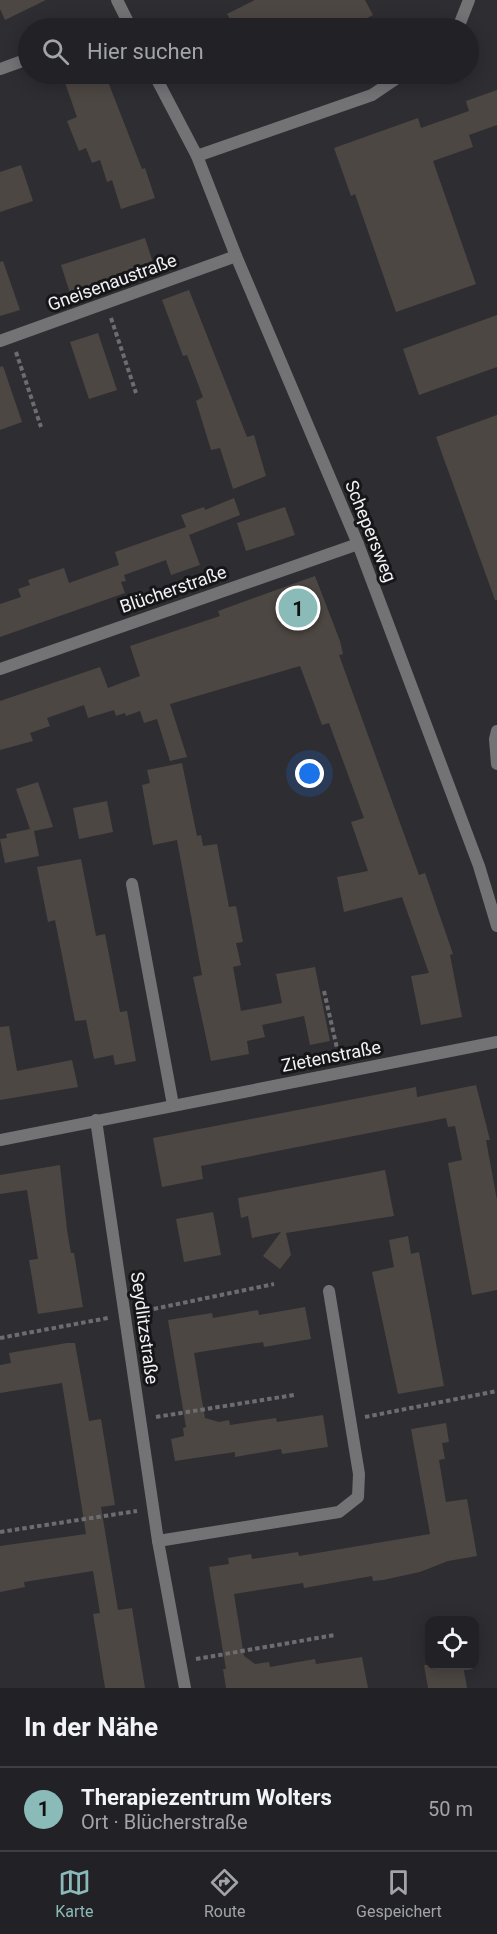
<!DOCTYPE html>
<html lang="de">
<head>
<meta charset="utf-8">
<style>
	:root { --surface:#222226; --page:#2e2f32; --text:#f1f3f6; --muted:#a2a4a7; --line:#3f3f43; --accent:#8bbbb9 }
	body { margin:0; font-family:Roboto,sans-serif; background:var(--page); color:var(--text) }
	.controls { position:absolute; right:18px; bottom:18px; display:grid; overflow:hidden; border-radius:12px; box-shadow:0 3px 15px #0003 }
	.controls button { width:54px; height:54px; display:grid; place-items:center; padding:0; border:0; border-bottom:2px solid var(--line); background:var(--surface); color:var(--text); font:30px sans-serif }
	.you { position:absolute; left:310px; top:774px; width:21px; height:21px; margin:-15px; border:4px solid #fff; border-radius:50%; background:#1a73e8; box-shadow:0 0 0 9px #1a73e833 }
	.badge { display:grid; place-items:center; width:39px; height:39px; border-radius:50%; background:var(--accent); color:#111; font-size:20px; font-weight:700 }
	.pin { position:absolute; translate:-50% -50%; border:3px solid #fff; box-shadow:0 2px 6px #0006 }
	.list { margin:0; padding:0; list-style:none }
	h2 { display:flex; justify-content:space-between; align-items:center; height:78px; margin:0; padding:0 24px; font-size:26px }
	h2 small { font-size:20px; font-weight:400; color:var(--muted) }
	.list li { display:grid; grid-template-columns:39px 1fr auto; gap:18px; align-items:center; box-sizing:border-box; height:84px; padding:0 24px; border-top:2px solid var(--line) }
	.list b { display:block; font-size:22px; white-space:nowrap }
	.list p { margin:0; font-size:20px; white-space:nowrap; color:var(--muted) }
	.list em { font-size:20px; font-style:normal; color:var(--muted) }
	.icon { flex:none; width:33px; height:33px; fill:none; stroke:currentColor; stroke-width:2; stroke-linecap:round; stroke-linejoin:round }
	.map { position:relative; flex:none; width:497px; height:1688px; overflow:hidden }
	.search { position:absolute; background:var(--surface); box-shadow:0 3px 15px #0003; left:18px; right:18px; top:18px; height:66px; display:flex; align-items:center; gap:15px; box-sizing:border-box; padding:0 21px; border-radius:33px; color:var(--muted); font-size:22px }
	.sheet { height:162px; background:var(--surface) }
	nav { display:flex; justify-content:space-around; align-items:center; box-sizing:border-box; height:84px; border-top:2px solid var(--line); background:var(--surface); font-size:16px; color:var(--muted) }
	nav a { display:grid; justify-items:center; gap:3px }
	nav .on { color:var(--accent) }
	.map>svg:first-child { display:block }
	.building { fill:#4d4743 }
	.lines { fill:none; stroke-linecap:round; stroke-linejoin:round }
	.path { stroke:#6d6c70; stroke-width:4; stroke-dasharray:4.5 3; stroke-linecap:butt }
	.service { stroke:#737376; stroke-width:12 }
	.minor { stroke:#737376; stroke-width:12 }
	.labels { text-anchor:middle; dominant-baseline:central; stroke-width:6; stroke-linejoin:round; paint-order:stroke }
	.street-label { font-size:18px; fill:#f2f1f5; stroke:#161518 }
</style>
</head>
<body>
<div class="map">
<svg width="497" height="1688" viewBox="0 0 497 1688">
	<rect width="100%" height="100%" fill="#2e2d32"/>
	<!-- building -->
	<g class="building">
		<polygon points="0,0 46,0 5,20 0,9"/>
		<polygon points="255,0 365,0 373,15 347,28 235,28 227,14"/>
		<polygon points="62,74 105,74 142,169 145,168 155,198 121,209 112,180 107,182 100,160 92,163 86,148 79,151 67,121 77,117"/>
		<polygon points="497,90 497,125 469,135 473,147 433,161 476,284 396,312 355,194 351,196 334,148 418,118 421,128 469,111 466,101"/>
		<polygon points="21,165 33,201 0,212 0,172"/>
		<polygon points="145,238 154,266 70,293 61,265"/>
		<polygon points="3,261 20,310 0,316 0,262"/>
		<polygon points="189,290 247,437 254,435 266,476 233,489 220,448 211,450 196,401 203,397 187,355 183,356 162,300"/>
		<polygon points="497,315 497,367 419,395 403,349"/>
		<polygon points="98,333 117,390 89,399 70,342"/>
		<polygon points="3,366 22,422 0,430 0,367"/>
		<polygon points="497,415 497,600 495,600 436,437"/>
		<polygon points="234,498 240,515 189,535 200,565 171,575 166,560 124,575 126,581 121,582 125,593 0,637 0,604 21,597 18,589 30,585 28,580 64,568 69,583 119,565 115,552 186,527 181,515 204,507 205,510"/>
		<polygon points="285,507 295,535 246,551 237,523"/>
		<polygon points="315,576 340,641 343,654 339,655 365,727 419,875 425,873 453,954 450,955 462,1017 421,1025 411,976 429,973 402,897 344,912 337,877 368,871 351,822 364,818 329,723 322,725 300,666 170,704 187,757 170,761 157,719 144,723 140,711 126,716 125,713 116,716 114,710 88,718 84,705 47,718 50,726 30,733 33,741 0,750 0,701 100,667 108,688 140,676 130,646 220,616 218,611"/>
		<polygon points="182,763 197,836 201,835 203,846 217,844 229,907 236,906 243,942 236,943 241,965 233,967 241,1011 282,1003 276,974 315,967 330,1041 310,1045 304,1016 262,1025 265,1037 247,1041 249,1054 211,1061 193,977 202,975 177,840 153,845 142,785 150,783 147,770"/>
		<polygon points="38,782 53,827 34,831 39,856 5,863 0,839 7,838 6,834 30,829 16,789"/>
		<polygon points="107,801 113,832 79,839 73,808"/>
		<polygon points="81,859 96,936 105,934 120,1012 127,1011 136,1061 115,1065 113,1055 94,1059 86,1020 75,1021 55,920 48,922 37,867"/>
		<polygon points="9,1026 17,1071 72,1060 78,1087 0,1100 0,1027"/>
		<polygon points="476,1085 490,1140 486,1140 497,1200 497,1290 472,1295 448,1163 462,1160 455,1126 448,1127 446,1118 201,1166 203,1179 162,1187 153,1138 416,1087 417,1097"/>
		<polygon points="60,1165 67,1230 71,1253 74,1253 83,1307 38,1314 29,1260 38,1259 27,1190 0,1194 0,1175"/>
		<polygon points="385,1170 394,1216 286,1233 291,1255 280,1269 263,1256 281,1232 252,1238 248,1216 241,1218 238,1198"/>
		<polygon points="213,1212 221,1255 184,1262 176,1219"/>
		<polygon points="408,1236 411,1254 419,1252 444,1386 398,1394 372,1272 394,1267 389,1240"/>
		<polygon points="305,1307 311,1339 264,1347 263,1342 194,1353 202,1401 205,1418 219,1422 229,1420 230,1425 276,1418 277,1422 323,1415 328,1447 282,1454 281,1449 235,1457 235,1452 175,1461 171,1439 184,1436 183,1428 186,1427 168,1320 212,1313 213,1318 258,1310 259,1315"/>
		<polygon points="67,1343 75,1343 89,1421 101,1419 115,1505 101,1507 118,1610 132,1608 145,1688 105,1688 93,1614 100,1613 93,1571 24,1582 25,1587 0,1592 0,1546 86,1534 62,1383 0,1393 0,1365 11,1363 9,1353"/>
		<polygon points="446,1423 449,1442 442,1443 445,1459 439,1460 446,1502 467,1499 477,1556 448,1561 420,1572 383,1580 373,1581 372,1576 304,1588 303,1583 234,1594 244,1656 255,1664 269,1662 270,1667 315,1659 316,1664 362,1657 368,1688 226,1688 223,1669 226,1669 209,1567 229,1564 228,1558 251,1554 252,1559 298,1552 299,1556 430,1534 411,1429"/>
		<polygon points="424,1665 463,1665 467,1688 428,1688"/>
	</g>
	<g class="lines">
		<!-- path -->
		<g class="path">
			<polyline points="111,318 136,393"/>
			<polyline points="16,352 41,427"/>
			<polyline points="324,991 339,1057"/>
			<polyline points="139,1312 274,1284"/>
			<polyline points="0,1338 108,1318"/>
			<polyline points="156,1417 294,1395"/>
			<polyline points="365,1417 497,1391"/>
			<polyline points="0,1532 137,1511"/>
			<polyline points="196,1659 335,1635"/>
		</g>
		<!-- service -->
		<polyline class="service" points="497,731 495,739 497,764"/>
		<!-- minor -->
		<g class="minor">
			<polyline points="117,0 131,28"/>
			<polyline points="113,28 128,23"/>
			<polyline points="458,28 469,0"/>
			<polyline points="0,69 28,59"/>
			<polyline points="154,74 197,156 236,256 358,544 479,866 497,926"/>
			<polyline points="197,156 372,95 403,74"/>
			<polyline points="0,341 236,256"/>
			<polyline points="0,669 358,544"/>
			<polyline points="132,884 173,1105"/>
			<polyline points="96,1120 158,1541 185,1688"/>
			<polyline points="0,1140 497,1042"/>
			<polyline points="158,1541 339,1512 358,1497 359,1474 329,1291"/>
		</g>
	</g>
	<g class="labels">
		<!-- street labels -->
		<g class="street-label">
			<text transform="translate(112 282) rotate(-20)">Gneisenaustraße</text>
			<text transform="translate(371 531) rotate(68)">Schepersweg</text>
			<text transform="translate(173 589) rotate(-19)">Blücherstraße</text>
			<text transform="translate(331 1056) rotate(-11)">Zietenstraße</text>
			<text transform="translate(145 1328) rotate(82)">Seydlitzstraße</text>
		</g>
	</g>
</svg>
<div class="controls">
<button><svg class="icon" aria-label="locate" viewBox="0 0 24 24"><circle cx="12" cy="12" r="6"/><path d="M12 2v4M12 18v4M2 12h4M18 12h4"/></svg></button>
</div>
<div class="you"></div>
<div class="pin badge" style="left:298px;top:608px">1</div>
<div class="search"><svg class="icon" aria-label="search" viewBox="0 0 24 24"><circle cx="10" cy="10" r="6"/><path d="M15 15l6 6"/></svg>Hier suchen</div>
</div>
<section class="sheet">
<h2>In der Nähe<small></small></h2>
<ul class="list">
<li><span class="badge">1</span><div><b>Therapiezentrum Wolters</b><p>Ort · Blücherstraße</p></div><em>50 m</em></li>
</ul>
</section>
<nav>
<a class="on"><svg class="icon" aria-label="map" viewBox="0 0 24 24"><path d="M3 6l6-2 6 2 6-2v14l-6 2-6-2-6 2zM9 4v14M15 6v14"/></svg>Karte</a>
<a><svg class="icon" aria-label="directions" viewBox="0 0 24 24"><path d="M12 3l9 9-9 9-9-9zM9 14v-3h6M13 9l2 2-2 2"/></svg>Route</a>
<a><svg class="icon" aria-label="saved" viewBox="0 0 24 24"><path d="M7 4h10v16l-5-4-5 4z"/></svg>Gespeichert</a>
</nav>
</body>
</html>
